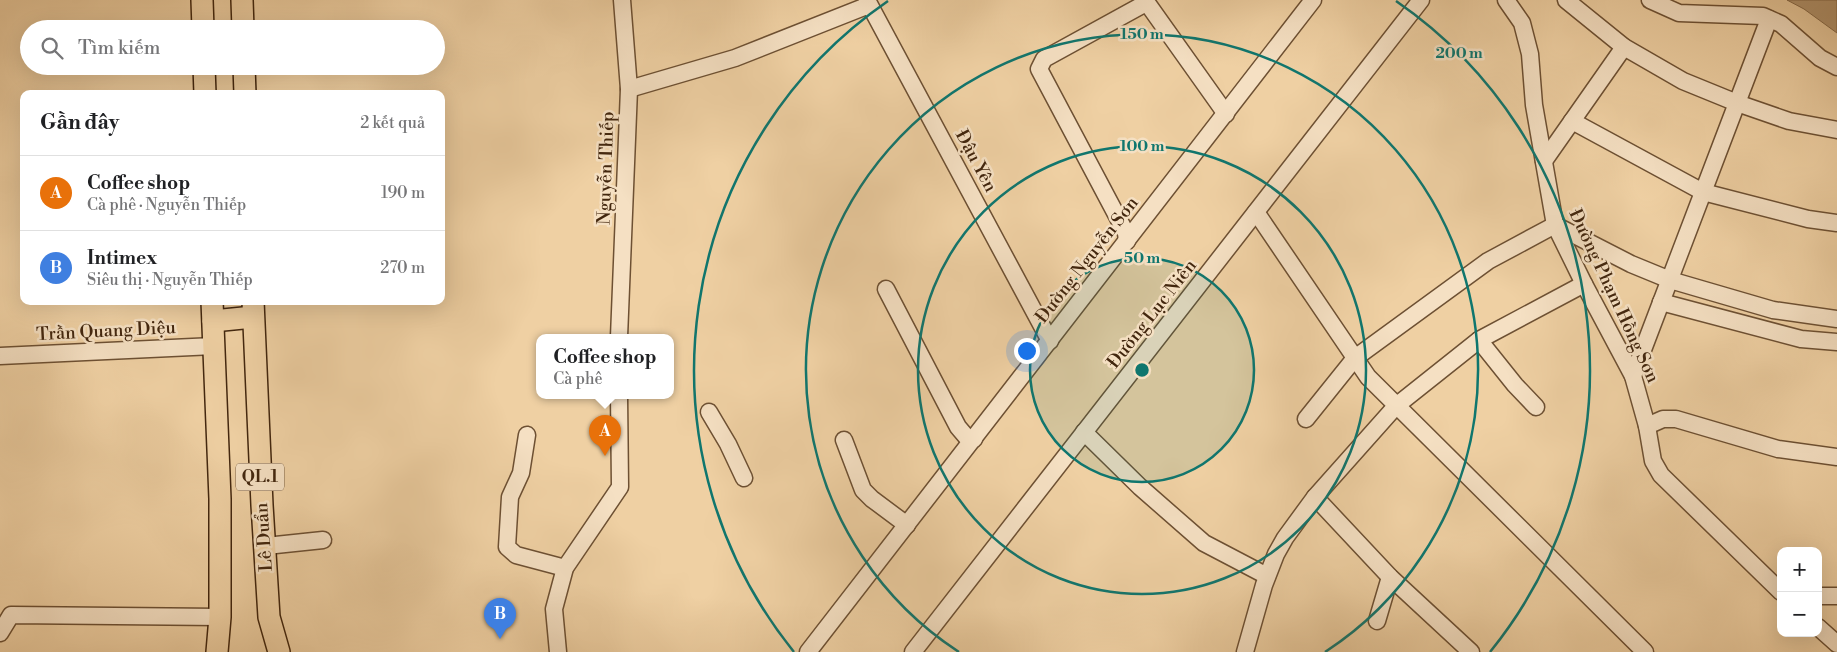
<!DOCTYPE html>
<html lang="vi">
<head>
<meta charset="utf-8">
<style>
	:root { --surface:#fff; --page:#f2f2f2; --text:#202124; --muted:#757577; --line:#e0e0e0; --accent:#8f2418 }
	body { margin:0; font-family:"Libre Bodoni",serif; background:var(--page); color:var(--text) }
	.controls { position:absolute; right:15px; bottom:15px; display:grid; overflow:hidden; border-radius:10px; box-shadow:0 5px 20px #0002 }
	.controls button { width:45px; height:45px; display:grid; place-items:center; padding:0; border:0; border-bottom:1px solid var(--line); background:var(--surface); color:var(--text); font:25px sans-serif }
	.you { position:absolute; left:1026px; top:350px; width:18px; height:18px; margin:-12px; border:4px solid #fff; border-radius:50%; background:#1a73e8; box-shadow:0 0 0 8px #1a73e833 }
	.badge { display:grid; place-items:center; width:32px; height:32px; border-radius:50%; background:var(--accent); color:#fff; font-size:16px; font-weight:700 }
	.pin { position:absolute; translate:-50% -41px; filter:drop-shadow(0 1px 2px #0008) }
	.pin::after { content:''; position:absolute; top:26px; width:18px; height:15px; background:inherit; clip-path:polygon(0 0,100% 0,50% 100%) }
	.popup { position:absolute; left:536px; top:334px; width:138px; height:65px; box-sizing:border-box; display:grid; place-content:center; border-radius:10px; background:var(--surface); filter:drop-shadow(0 1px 4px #0005); font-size:16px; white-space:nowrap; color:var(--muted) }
	.popup b { font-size:19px; color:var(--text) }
	.popup::after { content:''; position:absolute; left:50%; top:100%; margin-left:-10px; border:10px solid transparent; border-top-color:var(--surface) }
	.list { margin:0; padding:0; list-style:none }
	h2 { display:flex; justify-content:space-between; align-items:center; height:65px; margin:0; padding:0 20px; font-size:21px }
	h2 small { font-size:16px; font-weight:400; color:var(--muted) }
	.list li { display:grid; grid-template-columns:32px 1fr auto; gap:15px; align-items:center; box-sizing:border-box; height:75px; padding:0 20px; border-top:1px solid var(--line) }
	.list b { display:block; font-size:19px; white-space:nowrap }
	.list p { margin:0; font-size:16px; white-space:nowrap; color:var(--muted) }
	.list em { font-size:16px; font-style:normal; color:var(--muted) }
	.icon { flex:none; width:28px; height:28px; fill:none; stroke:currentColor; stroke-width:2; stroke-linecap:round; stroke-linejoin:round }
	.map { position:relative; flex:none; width:1837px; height:652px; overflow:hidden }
	.search { position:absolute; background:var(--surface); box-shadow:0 5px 20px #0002; left:20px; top:20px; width:425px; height:55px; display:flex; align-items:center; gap:12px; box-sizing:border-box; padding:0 18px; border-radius:28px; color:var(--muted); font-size:19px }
	.panel { position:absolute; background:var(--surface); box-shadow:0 5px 20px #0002; left:20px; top:90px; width:425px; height:215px; border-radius:10px }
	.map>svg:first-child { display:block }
	.water { fill:#b49670; stroke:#866949 }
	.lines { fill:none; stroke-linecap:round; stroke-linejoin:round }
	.minor-casing { stroke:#6d5033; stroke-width:19 }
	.major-casing { stroke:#42260e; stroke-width:24 }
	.minor { stroke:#f5e0c3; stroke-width:16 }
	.major { stroke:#efd0a3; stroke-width:21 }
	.ring { fill:none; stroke:#0f766e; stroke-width:2.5 }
	.labels { text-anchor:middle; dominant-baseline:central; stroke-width:5; stroke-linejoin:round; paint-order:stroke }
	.shield { fill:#f5e0c3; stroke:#785e44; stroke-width:1 }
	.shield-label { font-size:16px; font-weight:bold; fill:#42260e }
	.street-label { font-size:18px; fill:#42260e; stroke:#f5e0c3 }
	.centre { fill:#0f766e; stroke:#f5e0c3; stroke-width:2.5 }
	.ring-label { font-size:15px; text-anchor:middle; font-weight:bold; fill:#0f766e; stroke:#f5e0c3; stroke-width:5; stroke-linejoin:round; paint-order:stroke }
</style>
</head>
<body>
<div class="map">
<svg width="1837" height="652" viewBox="0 0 1837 652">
	<rect width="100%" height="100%" fill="#efd0a3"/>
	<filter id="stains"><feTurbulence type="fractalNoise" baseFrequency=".004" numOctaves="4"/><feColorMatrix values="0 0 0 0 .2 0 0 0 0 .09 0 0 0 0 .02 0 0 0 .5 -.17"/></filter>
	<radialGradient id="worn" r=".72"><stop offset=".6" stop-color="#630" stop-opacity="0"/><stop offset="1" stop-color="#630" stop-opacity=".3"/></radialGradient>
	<!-- water -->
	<polygon class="water" points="1787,0 1837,0 1837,33 1804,9"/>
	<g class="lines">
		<!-- minor casing -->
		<g class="minor-casing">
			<g id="minor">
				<polyline points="867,0 1050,341"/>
				<polyline points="1145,0 1226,114"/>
				<polyline points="1506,0 1522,23 1530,54 1534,105 1555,225 1584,284 1633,376 1647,426 1653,461 1661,475 1781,592"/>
				<polyline points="1566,0 1624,47 1683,81 1737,103 1789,121 1837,130"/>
				<polyline points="1650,0 1679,13 1763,16 1781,24 1820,58 1837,67"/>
				<polyline points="629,89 735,58 869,5"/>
				<polyline points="1572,121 1703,192 1808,219 1837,223"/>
				<polyline points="1544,161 1624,47"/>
				<polyline points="1256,212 1368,377 1645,652"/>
				<polyline points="1127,241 1126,233 1039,69 1044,59 1146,3"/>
				<polyline points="886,289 958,427 969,440 974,439"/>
				<polyline points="1661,302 1801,339 1837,342"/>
				<polyline points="619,337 629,89 622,0"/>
				<polyline points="1479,340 1515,385 1536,407"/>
				<polyline points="0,356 214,346"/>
				<polyline points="1633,376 1769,19"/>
				<polyline points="709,412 728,444 744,478"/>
				<polyline points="1306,419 1355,358 1488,261 1555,225 1631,264 1670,280 1773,310 1837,319"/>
				<polyline points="1647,426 1663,419 1676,419 1778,449 1837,457"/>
				<polyline points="1084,432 1140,487 1204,543 1267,576"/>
				<polyline points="527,435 521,473 510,497 507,547 516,555 565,568"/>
				<polyline points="844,440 863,490 872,499 907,525"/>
				<polyline points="1315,497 1390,577 1471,652"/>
				<polyline points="266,546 323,540"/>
				<polyline points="1818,596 1837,596"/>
				<polyline points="1377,621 1390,577"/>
				<polyline points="1818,627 1837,644"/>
				<polyline points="0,633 11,615 220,617"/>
				<polyline points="558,652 554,609 565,568 620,487 619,395"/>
				<polyline points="808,652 1313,0"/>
				<polyline points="913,652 1421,0"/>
				<polyline points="1245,652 1264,585 1276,554 1285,538 1315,497 1396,406 1479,340 1584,284"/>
			</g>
		</g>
		<!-- major casing -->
		<g class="major-casing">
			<g id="major">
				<polyline points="202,0 203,29"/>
				<polyline points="242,0 243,29"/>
				<polyline points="204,66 205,94"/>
				<polyline points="244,66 245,94"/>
				<polyline points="212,301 220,499 220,617 217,652"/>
				<polyline points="253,301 262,505 269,617 279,652"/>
				<polyline points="213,321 253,317"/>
			</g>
		</g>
		<!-- minor -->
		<use href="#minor" class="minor"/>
		<!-- major -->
		<use href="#major" class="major"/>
	</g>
	<!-- distance rings -->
	<circle cx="1142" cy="370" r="112" fill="#0f766e" fill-opacity=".12"/>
	<g class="ring">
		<circle cx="1142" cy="370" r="112"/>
		<circle cx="1142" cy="370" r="224"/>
		<path d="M959 652A336 336 0 1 1 1325 652"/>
		<path d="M794 652A448 448 0 0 1 888 1M1396 1A448 448 0 0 1 1490 652"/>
	</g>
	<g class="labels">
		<!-- shield labels -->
		<rect class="shield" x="236" y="463.5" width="48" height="27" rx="4"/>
		<g class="shield-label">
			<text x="260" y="477">QL.1</text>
		</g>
		<!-- street labels -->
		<g class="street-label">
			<text transform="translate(976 161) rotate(62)">Đậu Yên</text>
			<text transform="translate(606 168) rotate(-88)">Nguyễn Thiếp</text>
			<text transform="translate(1087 260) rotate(-52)">Đường Nguyễn Sơn</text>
			<text transform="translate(1614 296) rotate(65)">Đường Phạm Hồng Sơn</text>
			<text transform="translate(1152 314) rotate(-52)">Đường Lục Niên</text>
			<text transform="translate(106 331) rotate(-3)">Trần Quang Diệu</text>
			<text transform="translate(264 537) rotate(-94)">Lê Duẩn</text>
		</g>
	</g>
	<circle cx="1142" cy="370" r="8" class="centre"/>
	<g class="ring-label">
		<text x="1142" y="39">150 m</text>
		<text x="1459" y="58">200 m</text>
		<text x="1142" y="151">100 m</text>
		<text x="1142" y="263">50 m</text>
	</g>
	<rect width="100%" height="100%" filter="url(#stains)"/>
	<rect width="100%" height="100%" fill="url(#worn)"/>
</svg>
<div class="controls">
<button>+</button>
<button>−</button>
</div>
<div class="you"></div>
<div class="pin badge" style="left:605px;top:456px;background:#e8710a">A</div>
<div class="popup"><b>Coffee shop</b>Cà phê</div>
<div class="pin badge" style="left:500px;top:639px;background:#3f7fe0">B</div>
<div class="search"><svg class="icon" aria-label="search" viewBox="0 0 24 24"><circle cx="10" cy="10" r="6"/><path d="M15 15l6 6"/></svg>Tìm kiếm</div>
<section class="panel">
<h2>Gần đây<small>2 kết quả</small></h2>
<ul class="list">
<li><span class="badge" style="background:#e8710a">A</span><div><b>Coffee shop</b><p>Cà phê · Nguyễn Thiếp</p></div><em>190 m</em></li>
<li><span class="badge" style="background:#3f7fe0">B</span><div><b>Intimex</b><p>Siêu thị · Nguyễn Thiếp</p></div><em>270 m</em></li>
</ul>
</section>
</div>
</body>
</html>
